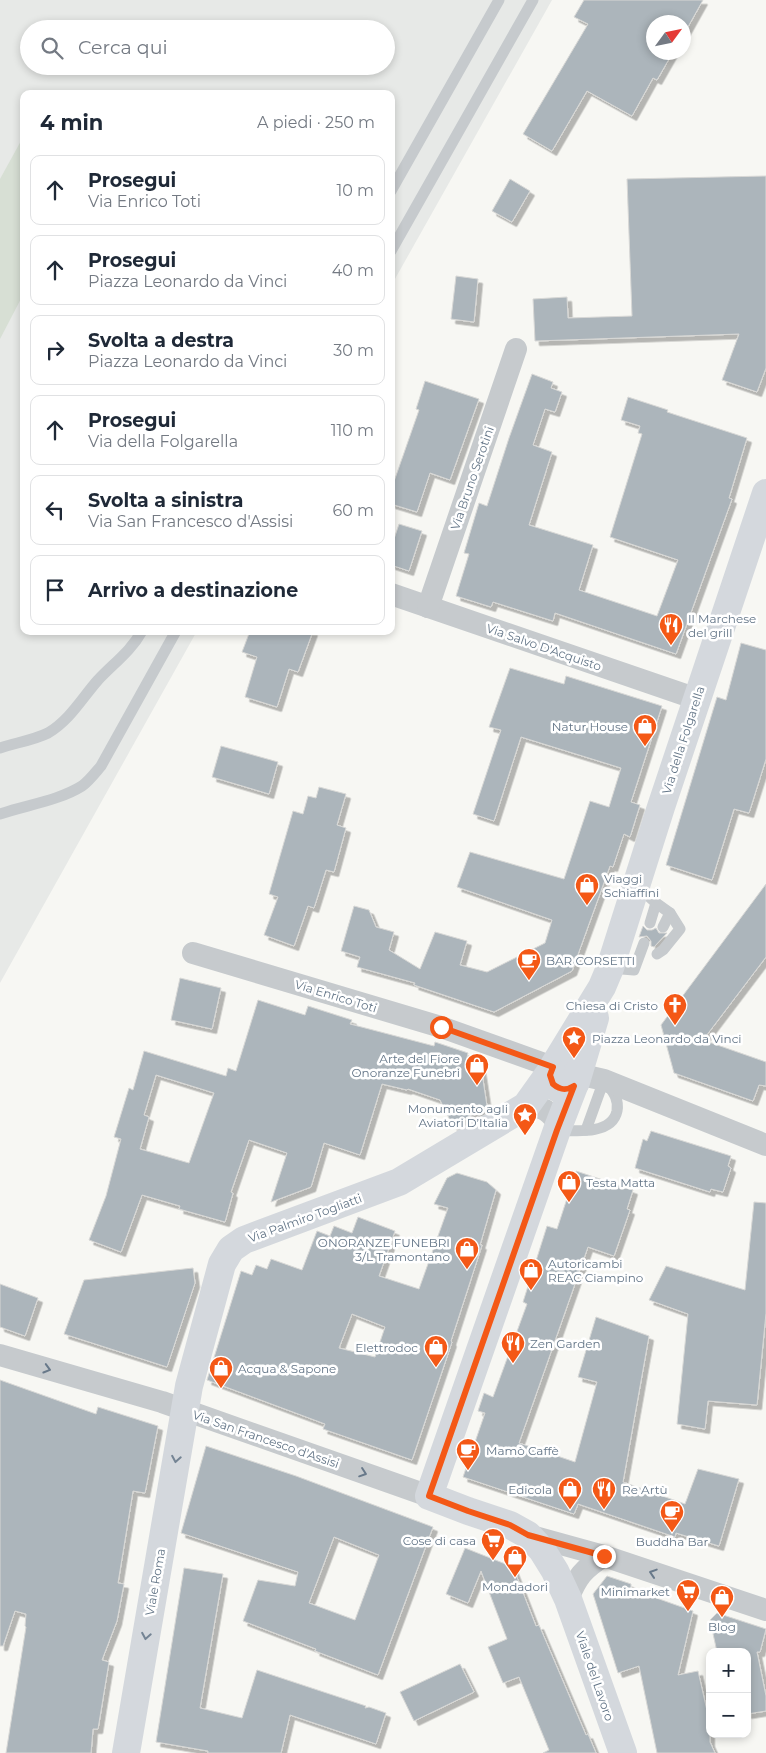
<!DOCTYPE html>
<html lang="it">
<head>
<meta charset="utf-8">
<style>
	:root { --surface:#fff; --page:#f6f6f7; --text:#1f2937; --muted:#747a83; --line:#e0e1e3 }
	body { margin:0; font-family:Montserrat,sans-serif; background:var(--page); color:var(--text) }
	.controls { position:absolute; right:15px; bottom:15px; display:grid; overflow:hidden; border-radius:10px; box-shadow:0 2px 8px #0003 }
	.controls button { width:45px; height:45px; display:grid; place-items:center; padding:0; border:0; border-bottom:1px solid var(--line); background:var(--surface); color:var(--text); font:25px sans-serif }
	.compass { position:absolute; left:646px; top:15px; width:45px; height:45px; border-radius:50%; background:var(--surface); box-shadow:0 2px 8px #0003; rotate:57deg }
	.stop { position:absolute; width:15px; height:15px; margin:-11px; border:4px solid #f45816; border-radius:50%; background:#fff }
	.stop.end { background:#f45816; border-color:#fff; box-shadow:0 1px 5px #0008 }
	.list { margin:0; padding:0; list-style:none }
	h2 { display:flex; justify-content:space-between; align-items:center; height:65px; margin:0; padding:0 20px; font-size:21px }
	h2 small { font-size:16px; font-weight:400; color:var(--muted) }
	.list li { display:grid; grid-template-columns:32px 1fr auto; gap:15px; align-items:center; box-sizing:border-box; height:70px; margin:0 10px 10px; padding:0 10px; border:1px solid var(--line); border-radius:10px }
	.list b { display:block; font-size:19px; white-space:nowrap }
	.list p { margin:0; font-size:16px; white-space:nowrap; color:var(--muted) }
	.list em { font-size:16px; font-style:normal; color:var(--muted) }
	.icon { flex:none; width:28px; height:28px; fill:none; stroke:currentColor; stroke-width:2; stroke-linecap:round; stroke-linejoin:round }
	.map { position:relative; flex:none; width:766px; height:1753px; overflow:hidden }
	.search { position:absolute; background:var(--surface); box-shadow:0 2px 8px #0003; left:20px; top:20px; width:375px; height:55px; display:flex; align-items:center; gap:12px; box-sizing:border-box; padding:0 18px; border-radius:28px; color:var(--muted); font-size:19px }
	.panel { position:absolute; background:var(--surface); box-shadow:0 2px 8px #0003; left:20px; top:90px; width:375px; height:545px; border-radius:10px }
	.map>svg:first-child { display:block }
	.built { fill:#e7e9e7; fill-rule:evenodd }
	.green { fill:#d7dfd4 }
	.building { fill:#acb5bb; stroke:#d8d8d6; fill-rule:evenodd; filter:url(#shadow) }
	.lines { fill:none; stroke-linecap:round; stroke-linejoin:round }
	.lane { stroke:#c6cacd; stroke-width:11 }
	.street { stroke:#c6cacd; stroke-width:22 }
	.secondary { stroke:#d4d8dd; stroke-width:28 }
	.oneway { stroke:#68798a }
	.oneway2 { stroke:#748494 }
	.route { stroke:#f45816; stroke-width:6 }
	.labels { text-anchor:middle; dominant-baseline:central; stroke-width:5; stroke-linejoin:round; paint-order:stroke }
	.street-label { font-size:12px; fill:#637587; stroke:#fff }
	.poi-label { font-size:12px; fill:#637587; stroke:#fff; text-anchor:start }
</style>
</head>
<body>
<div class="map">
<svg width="766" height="1753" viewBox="0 0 766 1753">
	<defs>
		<filter id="shadow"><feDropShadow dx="4.5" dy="4.5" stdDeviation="0" flood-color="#0004"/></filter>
	</defs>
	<rect width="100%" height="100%" fill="#f7f7f3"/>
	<!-- built -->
	<path class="built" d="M0 0H552L391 286V94H24V631H197L0 983ZM29 29H386V66H29Z"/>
	<!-- green -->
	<polygon class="green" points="22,139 24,139 24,293 0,339 0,179"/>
	<!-- building -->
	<g class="building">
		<polygon points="584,0 703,0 684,34 684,22 654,22 654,52 673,52 657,80 653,78 632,116 587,91 552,151 523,134 588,24 574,17"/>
		<polygon points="766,176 766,368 757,392 722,380 739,334 535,341 533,299 567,297 568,318 632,316 627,179"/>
		<polygon points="510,179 530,191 512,222 492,211"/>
		<polygon points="456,276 478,279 474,322 451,319"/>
		<polygon points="532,374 553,382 551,388 562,392 555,412 545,409 533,445 552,452 529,525 593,545 579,590 657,616 678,560 610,537 642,434 638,433 640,426 621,420 628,397 668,410 667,412 747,438 729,498 732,499 676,654 555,613 553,621 493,602 491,607 456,596 469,554 464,553 479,503 487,506 509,438"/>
		<polygon points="425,381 479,399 450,480 430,473 417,512 391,504 391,490 419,410 416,409"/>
		<polygon points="399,524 422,531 409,571 391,565 391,548"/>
		<polygon points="250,631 313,631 298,672 289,669 277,707 245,697 257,657 242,652"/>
		<polygon points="741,643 766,650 766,759 749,813 734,809 712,880 666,865 717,697 726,700"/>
		<polygon points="510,668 564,684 566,676 662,706 631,802 640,805 630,837 624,834 613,867 610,866 572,971 494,1012 414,985 415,983 357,967 360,957 341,951 354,906 369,910 376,927 394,932 389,950 420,969 435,932 467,941 460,965 487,972 545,943 552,920 457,887 470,852 564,879 590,801 609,807 621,768 521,737 494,821 473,814 501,730 489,727"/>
		<polygon points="221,746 278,762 269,794 212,777"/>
		<polygon points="319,787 346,794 337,825 346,828 334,872 326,870 314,908 308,906 294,946 264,935 278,897 269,894 293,811 303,814 308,796 316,798"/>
		<polygon points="766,884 766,957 703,1040 766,1062 766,1086 759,1085 753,1101 674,1073 661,1025"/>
		<polygon points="643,926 647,930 652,930 656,928 659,933 667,933 654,947 651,946 651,941 647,936 639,937"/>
		<polygon points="180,978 221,988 212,1029 171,1020"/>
		<path d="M258 1000 305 1015 308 1006 352 1020 350 1024 434 1046 435 1042 468 1053 466 1062 481 1067 487 1106 453 1126 440 1100 408 1089 407 1090 382 1084 360 1155 324 1143 311 1187 271 1202 287 1153 249 1140 231 1192 233 1193 225 1222 179 1209 180 1206 142 1195 121 1252 89 1240 106 1196 121 1139 114 1137 129 1088 133 1090 144 1051 226 1076 228 1068 236 1071ZM156 1075 214 1093 189 1163 140 1149 149 1117 144 1115Z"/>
		<polygon points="651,1131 731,1156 728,1166 731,1168 723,1192 711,1189 710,1192 635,1168 643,1139 647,1141"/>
		<polygon points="576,1171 633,1190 627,1209 630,1210 614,1256 588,1247 519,1443 575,1462 597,1382 578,1377 596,1317 649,1336 623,1482 685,1504 698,1469 739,1479 719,1546 676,1533 675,1537 578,1504 574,1514 463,1477 485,1413 478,1411 484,1393 493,1397 527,1304 523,1302 547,1226 557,1229"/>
		<path d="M457 1173 487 1182 496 1190 480 1245H482L451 1341 452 1342 412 1460 323 1429 325 1424 207 1380 241 1271 252 1275 256 1265 267 1269 271 1259 302 1270 317 1231 330 1236 334 1226 352 1233 358 1217 395 1231 379 1276 419 1289 448 1208 434 1204 447 1178ZM352 1314 385 1327 375 1357 339 1348Z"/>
		<polygon points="754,1202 766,1203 766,1313 757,1405 708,1401 705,1429 677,1424 688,1314 649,1300 666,1266 745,1290"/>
		<polygon points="193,1268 195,1283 167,1367 64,1334 84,1280"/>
		<polygon points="0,1284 38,1298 25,1336 0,1327"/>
		<polygon points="0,1380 96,1414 98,1407 158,1426 145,1493 133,1491 118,1583 124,1584 117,1621 102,1660 109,1662 98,1729 93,1729 91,1753 6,1753 26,1627 25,1626 26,1614 15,1611 3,1646 0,1646"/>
		<path d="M206 1446 296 1476 433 1527 378 1675 315 1651 316 1649 243 1621 258 1580 295 1586 298 1572 181 1533ZM334 1537 379 1555 355 1620 309 1603Z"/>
		<polygon points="465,1548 513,1567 536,1626 539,1625 586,1735 588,1734 596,1753 543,1753 549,1750 519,1677 503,1683 488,1647 507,1639 481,1571 468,1603 446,1594"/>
		<polygon points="184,1568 223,1574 200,1708 242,1718 257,1670 366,1706 365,1708 369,1707 386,1713 376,1744 290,1715 281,1753 208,1753 208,1751 156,1742"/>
		<polygon points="607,1576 631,1584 631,1589 693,1611 678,1675 698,1671 710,1724 710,1742 715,1753 657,1753 639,1666 618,1673 593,1594"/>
		<polygon points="717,1613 766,1629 760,1652 757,1652 766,1696 766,1711 747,1714 747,1652 717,1652 710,1620"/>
		<polygon points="460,1664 474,1692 414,1721 400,1692"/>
	</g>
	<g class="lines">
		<!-- lane -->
		<g class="lane">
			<polyline points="391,191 499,0"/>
			<polyline points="391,251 533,0"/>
			<path d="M0 748C15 743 34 740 48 733 70 720 82 698 98 680 114 663 131 651 142 631"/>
			<path d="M0 814C26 805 58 801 82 786 89 781 95 773 101 766L176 631"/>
			<polyline points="637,886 656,903 650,923"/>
			<polyline points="656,903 670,913 680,929 663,950 657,954"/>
			<polyline points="663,927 670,913"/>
			<polyline points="610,968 634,970 644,943"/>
			<path d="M557 1130C576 1131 612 1135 617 1111 619 1100 614 1093 608 1085"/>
			<polyline points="586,1130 604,1080"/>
		</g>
		<!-- street -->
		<g class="street">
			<polyline points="391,594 697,699"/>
			<polyline points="428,607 516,349"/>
			<polyline points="193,953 441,1027 553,1067"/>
			<polyline points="578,1074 604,1080 766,1145"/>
			<path d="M526 1106C543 1106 550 1111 559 1125"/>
			<polyline points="0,1355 162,1402 429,1496"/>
			<polyline points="528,1535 604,1556 766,1610"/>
			<path d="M568 1599C577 1577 583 1569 604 1556"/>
		</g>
		<!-- secondary -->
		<g class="secondary">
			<polyline points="553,1067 602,987 610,968 661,807 766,493"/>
			<polyline points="574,1086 557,1130 429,1496 468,1511 510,1525 528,1535 542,1550 555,1571 568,1599 623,1753"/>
			<path d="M557 1088C565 1091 571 1089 576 1082L595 1018"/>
			<polyline points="126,1753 189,1386 222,1264 231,1249 244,1240 399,1182 526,1106 551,1071"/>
		</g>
	</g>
	<!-- one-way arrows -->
	<defs><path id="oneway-chevron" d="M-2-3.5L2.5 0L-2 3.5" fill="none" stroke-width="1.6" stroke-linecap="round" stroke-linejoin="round" transform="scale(1.25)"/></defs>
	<g class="oneway">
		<use href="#oneway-chevron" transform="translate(47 1369) rotate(16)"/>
		<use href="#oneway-chevron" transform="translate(363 1473) rotate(19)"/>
		<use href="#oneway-chevron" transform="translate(653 1573) rotate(-162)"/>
	</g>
	<g class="oneway2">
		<use href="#oneway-chevron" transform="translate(176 1459) rotate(100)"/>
		<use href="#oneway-chevron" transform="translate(146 1636) rotate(100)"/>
	</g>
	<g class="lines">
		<!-- route -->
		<path class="route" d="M441 1027 553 1067 550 1075 553 1084C560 1090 566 1091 574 1086L557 1130 429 1496 468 1511 510 1525 528 1535 604 1556"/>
	</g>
	<!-- icons -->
	<defs>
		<g id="restaurant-pin" transform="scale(1.25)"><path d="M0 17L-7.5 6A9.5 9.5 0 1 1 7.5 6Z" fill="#f45816" stroke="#fff"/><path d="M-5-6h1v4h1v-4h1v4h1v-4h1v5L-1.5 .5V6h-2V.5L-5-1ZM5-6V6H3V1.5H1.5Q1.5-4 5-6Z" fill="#fff"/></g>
		<g id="shop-pin" transform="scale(1.25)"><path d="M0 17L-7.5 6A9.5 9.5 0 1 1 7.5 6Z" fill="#f45816" stroke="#fff"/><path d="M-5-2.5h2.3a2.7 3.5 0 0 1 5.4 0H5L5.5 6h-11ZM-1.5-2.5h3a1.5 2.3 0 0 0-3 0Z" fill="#fff"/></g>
		<g id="cafe-pin" transform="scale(1.25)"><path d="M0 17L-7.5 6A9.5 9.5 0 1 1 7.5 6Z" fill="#f45816" stroke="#fff"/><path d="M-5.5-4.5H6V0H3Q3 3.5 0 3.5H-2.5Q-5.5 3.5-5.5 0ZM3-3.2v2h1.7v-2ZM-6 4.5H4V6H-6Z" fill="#fff"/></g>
		<g id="church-pin" transform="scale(1.25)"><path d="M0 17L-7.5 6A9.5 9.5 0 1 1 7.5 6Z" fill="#f45816" stroke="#fff"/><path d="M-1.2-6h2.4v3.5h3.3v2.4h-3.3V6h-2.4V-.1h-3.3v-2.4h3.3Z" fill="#fff"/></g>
		<g id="sight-pin" transform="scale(1.25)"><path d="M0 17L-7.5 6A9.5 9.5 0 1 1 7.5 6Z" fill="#f45816" stroke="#fff"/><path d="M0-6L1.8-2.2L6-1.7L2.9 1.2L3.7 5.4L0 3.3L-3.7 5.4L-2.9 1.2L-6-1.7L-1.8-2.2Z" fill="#fff"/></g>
		<g id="supermarket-pin" transform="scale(1.25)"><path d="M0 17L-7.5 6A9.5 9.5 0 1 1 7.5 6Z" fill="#f45816" stroke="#fff"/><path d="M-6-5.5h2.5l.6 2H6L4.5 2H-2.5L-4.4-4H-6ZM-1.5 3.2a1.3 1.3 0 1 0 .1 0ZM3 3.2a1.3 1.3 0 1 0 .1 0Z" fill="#fff"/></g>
	</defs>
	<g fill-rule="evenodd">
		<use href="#restaurant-pin" x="671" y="625"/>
		<use href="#shop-pin" x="645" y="726"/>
		<use href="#shop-pin" x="587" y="885"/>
		<use href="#cafe-pin" x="529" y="960"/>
		<use href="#church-pin" x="675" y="1005"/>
		<use href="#sight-pin" x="574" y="1038"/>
		<use href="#shop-pin" x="477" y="1065"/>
		<use href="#sight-pin" x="525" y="1115"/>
		<use href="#shop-pin" x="569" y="1182"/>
		<use href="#shop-pin" x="467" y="1249"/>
		<use href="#shop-pin" x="531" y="1270"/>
		<use href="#restaurant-pin" x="513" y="1343"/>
		<use href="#shop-pin" x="436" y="1347"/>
		<use href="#shop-pin" x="221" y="1368"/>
		<use href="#cafe-pin" x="468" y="1450"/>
		<use href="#shop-pin" x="570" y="1489"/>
		<use href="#restaurant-pin" x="604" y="1489"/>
		<use href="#cafe-pin" x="672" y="1512"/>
		<use href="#supermarket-pin" x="493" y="1540"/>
		<use href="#shop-pin" x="515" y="1557"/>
		<use href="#supermarket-pin" x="688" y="1591"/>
		<use href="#shop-pin" x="722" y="1597"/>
	</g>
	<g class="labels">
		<!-- street labels -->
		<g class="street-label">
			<text transform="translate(472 478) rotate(-71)">Via Bruno Serotini</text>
			<text transform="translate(544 647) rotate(19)">Via Salvo D'Acquisto</text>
			<text transform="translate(683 740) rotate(-72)">Via della Folgarella</text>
			<text transform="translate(336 996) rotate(17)">Via Enrico Toti</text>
			<text transform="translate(305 1218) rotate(-20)">Via Palmiro Togliatti</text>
			<text transform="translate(266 1439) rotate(19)">Via San Francesco d'Assisi</text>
			<text transform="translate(155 1582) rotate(-80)">Viale Roma</text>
			<text transform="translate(595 1676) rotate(71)">Viale del Lavoro</text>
		</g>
		<!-- poi labels -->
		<g class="poi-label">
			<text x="688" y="618">Il Marchese<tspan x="688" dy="14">del grill</tspan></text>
			<text x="628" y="726" text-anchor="end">Natur House</text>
			<text x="604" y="878">Viaggi<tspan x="604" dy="14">Schiaffini</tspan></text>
			<text x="546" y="960">BAR CORSETTI</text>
			<text x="658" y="1005" text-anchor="end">Chiesa di Cristo</text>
			<text x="592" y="1038">Piazza Leonardo da Vinci</text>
			<text x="460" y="1058" text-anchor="end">Arte del Fiore<tspan x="460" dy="14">Onoranze Funebri</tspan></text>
			<text x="508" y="1108" text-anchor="end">Monumento agli<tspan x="508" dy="14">Aviatori D’Italia</tspan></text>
			<text x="586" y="1182">Testa Matta</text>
			<text x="450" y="1242" text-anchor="end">ONORANZE FUNEBRI<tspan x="450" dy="14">3/L Tramontano</tspan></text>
			<text x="548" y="1263">Autoricambi<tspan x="548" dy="14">REAC Ciampino</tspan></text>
			<text x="530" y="1343">Zen Garden</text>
			<text x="418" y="1347" text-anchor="end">Elettrodoc</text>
			<text x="238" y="1368">Acqua &amp; Sapone</text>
			<text x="486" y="1450">Mamò Caffè</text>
			<text x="552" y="1489" text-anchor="end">Edicola</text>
			<text x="622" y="1489">Re Artù</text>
			<text x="476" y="1540" text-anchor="end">Cose di casa</text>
			<text x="672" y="1541" text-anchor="middle">Buddha Bar</text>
			<text x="515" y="1586" text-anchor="middle">Mondadori</text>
			<text x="670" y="1591" text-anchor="end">Minimarket</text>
			<text x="722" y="1626" text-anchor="middle">Blog</text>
		</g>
	</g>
</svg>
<div class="controls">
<button>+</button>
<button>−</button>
</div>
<svg class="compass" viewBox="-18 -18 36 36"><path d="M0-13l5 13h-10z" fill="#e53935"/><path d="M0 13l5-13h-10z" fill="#747a83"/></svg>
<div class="stop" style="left:441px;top:1027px"></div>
<div class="stop end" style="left:604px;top:1556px"></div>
<div class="search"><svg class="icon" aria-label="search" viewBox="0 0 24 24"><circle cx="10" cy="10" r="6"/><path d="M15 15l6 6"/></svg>Cerca qui</div>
<section class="panel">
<h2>4 min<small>A piedi · 250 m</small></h2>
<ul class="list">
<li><svg class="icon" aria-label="ahead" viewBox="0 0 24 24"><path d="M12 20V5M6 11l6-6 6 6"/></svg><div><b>Prosegui</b><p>Via Enrico Toti</p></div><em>10 m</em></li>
<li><svg class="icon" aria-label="ahead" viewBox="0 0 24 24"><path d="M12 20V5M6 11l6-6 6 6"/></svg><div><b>Prosegui</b><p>Piazza Leonardo da Vinci</p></div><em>40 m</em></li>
<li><svg class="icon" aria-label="right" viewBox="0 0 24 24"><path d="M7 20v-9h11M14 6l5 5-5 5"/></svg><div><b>Svolta a destra</b><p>Piazza Leonardo da Vinci</p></div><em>30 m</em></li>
<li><svg class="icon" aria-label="ahead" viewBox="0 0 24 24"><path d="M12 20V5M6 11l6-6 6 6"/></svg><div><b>Prosegui</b><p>Via della Folgarella</p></div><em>110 m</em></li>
<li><svg class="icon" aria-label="left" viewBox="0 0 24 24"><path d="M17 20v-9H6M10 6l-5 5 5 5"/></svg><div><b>Svolta a sinistra</b><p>Via San Francesco d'Assisi</p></div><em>60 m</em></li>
<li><svg class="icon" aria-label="arrive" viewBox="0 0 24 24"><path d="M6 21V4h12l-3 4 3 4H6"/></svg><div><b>Arrivo a destinazione</b></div></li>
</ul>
</section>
</div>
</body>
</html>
